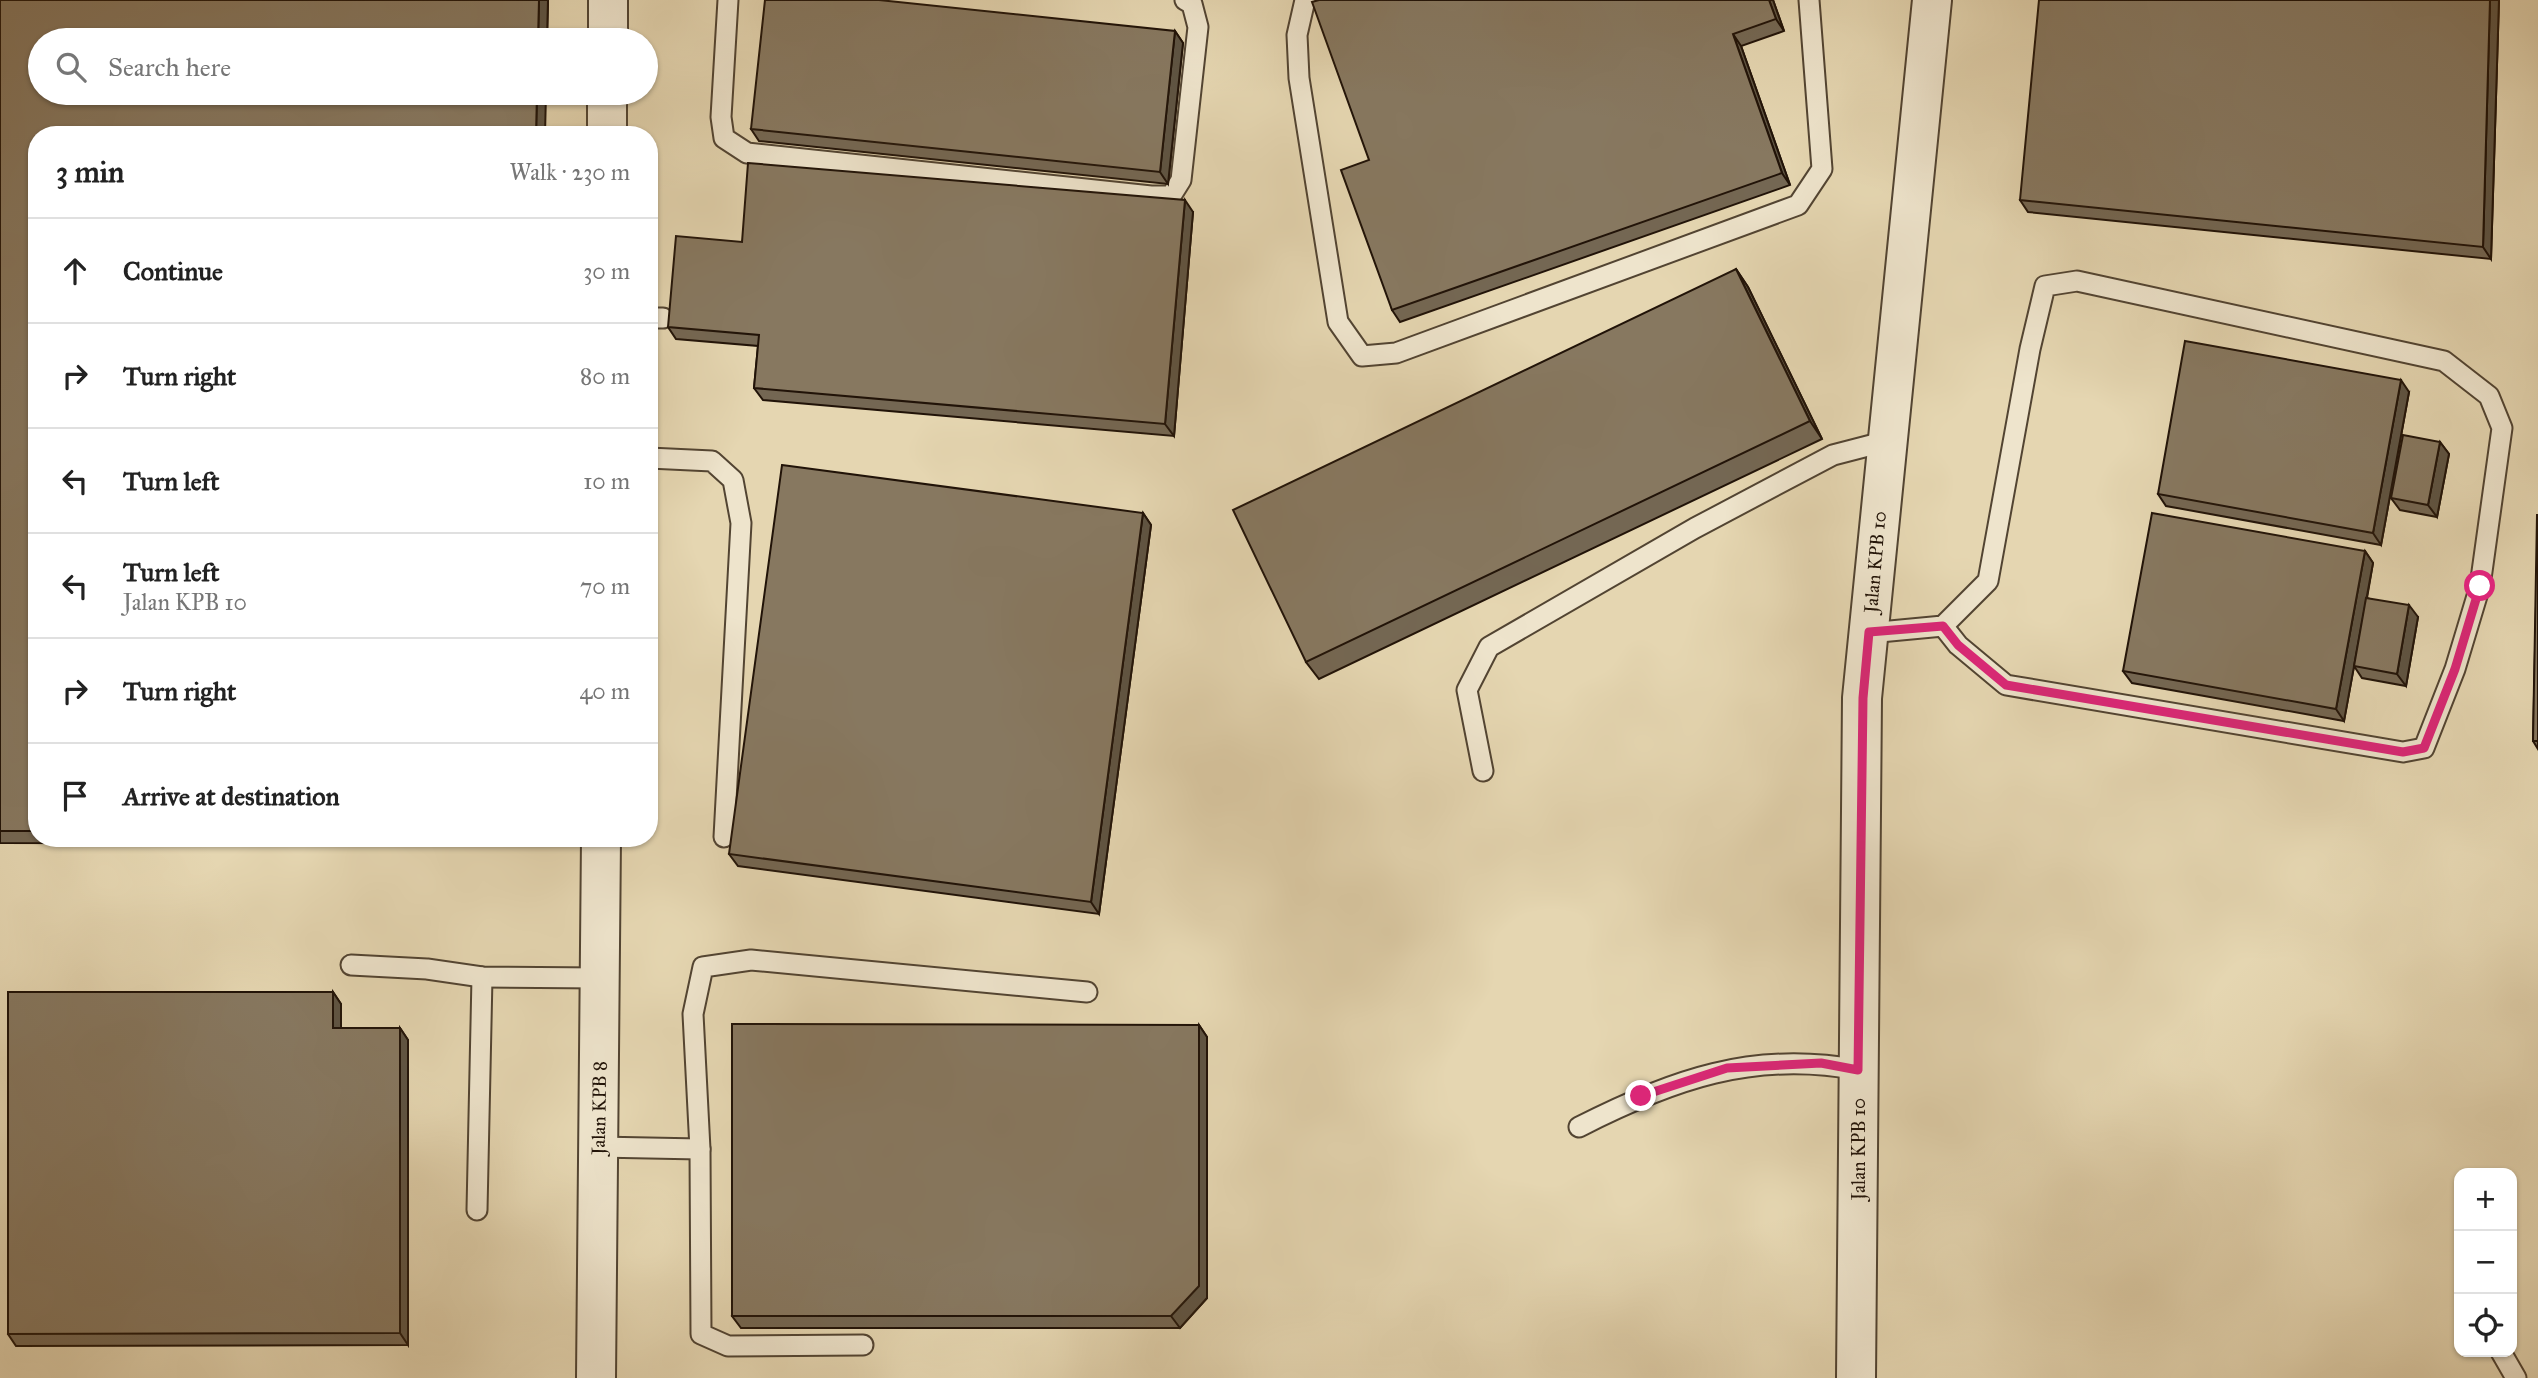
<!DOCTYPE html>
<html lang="en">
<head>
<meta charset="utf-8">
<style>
	:root { --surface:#fff; --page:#f6f6f6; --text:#222; --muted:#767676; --line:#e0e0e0 }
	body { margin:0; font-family:"IM FELL Great Primer",serif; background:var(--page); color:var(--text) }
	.controls { position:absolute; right:21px; bottom:21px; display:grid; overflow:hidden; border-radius:14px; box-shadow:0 2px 5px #0004 }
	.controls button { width:63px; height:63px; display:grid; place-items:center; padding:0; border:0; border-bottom:2px solid var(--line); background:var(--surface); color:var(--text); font:35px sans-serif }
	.stop { position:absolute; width:21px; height:21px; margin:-16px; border:5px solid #db2777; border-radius:50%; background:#fff }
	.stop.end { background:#db2777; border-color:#fff; box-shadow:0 2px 7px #0008 }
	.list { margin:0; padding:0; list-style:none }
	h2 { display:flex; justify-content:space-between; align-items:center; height:91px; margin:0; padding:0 28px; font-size:30px }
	h2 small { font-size:23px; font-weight:400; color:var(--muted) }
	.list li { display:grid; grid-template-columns:46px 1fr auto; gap:21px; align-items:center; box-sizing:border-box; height:105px; padding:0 28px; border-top:2px solid var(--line) }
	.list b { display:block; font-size:26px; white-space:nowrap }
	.list p { margin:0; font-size:23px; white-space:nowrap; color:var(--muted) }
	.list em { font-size:23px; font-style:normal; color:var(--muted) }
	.icon { flex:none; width:38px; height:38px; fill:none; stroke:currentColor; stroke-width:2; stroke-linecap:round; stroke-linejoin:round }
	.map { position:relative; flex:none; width:2538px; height:1378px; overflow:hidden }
	.search { position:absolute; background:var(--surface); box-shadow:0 2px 5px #0004; left:28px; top:28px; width:630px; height:77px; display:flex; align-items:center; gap:18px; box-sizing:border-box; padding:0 24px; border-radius:38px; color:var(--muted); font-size:26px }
	.panel { position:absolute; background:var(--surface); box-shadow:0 2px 5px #0004; left:28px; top:126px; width:630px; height:721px; border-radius:28px }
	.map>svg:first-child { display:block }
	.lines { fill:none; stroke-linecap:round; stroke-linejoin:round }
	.lane-casing { stroke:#524432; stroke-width:23 }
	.street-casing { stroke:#524432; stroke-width:42 }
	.lane { stroke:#eee4cc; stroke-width:19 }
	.street { stroke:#eee4cc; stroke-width:38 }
	.wall { fill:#746753; stroke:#211308; stroke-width:2 }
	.shaded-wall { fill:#5e5443; stroke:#211308; stroke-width:2 }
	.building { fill:#877860; stroke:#211308; stroke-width:2 }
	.route { stroke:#db2777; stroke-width:9 }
	.labels { text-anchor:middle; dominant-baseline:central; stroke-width:6; stroke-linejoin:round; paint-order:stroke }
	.street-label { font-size:19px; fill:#211308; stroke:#eee4cc }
</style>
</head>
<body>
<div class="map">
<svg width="2538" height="1378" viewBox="0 0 2538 1378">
	<rect width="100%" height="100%" fill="#e5d6b1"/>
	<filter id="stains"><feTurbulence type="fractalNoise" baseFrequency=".00286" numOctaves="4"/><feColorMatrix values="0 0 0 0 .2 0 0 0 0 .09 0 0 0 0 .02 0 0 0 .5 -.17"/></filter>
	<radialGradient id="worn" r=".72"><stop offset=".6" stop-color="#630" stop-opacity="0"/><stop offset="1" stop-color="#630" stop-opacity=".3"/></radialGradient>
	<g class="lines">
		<!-- lane casing -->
		<g class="lane-casing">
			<g id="lane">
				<polyline points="728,0 721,117 724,138 747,153 1151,196 1171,196 1181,180 1198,27 1192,4 1185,0"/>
				<polyline points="1305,0 1297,35 1299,78 1338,322 1362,356 1396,353 1798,205 1822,169 1809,0"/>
				<polyline points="649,318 663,318"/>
				<polyline points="649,458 712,461 733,480 741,523 724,837"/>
				<polyline points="1869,633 1943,626 1988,581 2030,349 2045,286 2077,281 2444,361 2489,396 2502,428 2480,586 2455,669 2424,748 2403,752 2006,685 1958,645 1943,626"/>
				<polyline points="1483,771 1467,690 1489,647 1695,528 1833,455 1887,441"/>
				<polyline points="351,965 427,969 482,977 600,978"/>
				<path d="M1579 1127C1671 1080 1754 1050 1858 1070"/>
				<polyline points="598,1147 700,1149 693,1014 703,967 751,960 1087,992"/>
				<polyline points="700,1149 701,1334 728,1346 863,1345"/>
				<polyline points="477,1210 482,977"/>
				<polyline points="2501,1352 2516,1378"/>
			</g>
		</g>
		<!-- street casing -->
		<g class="street-casing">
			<g id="street">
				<polyline points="608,40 608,0"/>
				<polyline points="607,135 607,93"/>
				<polyline points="596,1378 601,838"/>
				<polyline points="1856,1378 1862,698 1932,0"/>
			</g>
		</g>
		<!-- lane -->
		<use href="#lane" class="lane"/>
		<!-- street -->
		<use href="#street" class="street"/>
	</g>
	<!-- wall -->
	<g class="wall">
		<polygon points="0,0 548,0 547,40 40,40 37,135 37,838 434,838 434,844 0,843"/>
		<polygon points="1773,0 1784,31 1741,46 1790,185 1400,322 1392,310 1369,160"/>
		<polygon points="2499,0 2491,259 2028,212 2020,200"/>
		<polygon points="1175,31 1183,43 1168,184 759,141 751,129"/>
		<polygon points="1193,212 1174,436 763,400 754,388 758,346 676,339 668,327 742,242"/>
		<polygon points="1736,269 1748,287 1822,439 1319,679 1306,662"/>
		<polygon points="2409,392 2381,545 2166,506 2158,494"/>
		<polygon points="2440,442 2449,454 2437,517 2400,510 2391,498"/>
		<polygon points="1143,513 1151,525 1099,914 738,866 729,854"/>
		<polygon points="2538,515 2538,749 2533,741"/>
		<polygon points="2365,551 2373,563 2367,598 2418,617 2406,686 2362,678 2354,666 2344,721 2132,683 2123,671"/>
		<polygon points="333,992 341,1004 341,1028 400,1028 408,1040 408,1345 16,1346 8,1334"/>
		<polygon points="1199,1025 1207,1037 1207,1298 1180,1328 741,1328 732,1316"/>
	</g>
	<!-- shaded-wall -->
	<g class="shaded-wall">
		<polygon points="539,0 548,0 547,40 538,40"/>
		<polygon points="1769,0 1773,0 1784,31 1776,19"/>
		<polygon points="2490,0 2499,0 2491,259 2483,247"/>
		<polygon points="1175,31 1183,43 1168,184 1160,172"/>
		<polygon points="1733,34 1741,46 1790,185 1782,173"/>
		<polygon points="537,93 546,93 545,135 536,135"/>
		<polygon points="1185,200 1193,212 1174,436 1165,424"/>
		<polygon points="1736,269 1748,287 1822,439 1810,421"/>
		<polygon points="2401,380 2409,392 2381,545 2373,533"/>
		<polygon points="2440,442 2449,454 2437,517 2428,505"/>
		<polygon points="1143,513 1151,525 1099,914 1091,902"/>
		<polygon points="2365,551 2373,563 2344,721 2336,709"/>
		<polygon points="2409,605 2418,617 2406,686 2397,674"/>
		<polygon points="333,992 341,1004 341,1040 333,1028"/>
		<polygon points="1199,1025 1207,1037 1207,1298 1180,1328 1171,1316"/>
		<polygon points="400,1028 408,1040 408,1345 400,1333"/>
	</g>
	<!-- building -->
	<g class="building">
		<polygon points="0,0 539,0 538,40 40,40 40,93 537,93 536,135 37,135 37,831 0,831"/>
		<polygon points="765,0 879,0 1175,31 1160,172 751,129"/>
		<polygon points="1319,0 1769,0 1776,19 1733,34 1782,173 1392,310 1341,170 1369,160 1312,2"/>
		<polygon points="2039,0 2490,0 2483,247 2020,200"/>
		<polygon points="748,163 1185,200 1165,424 754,388 759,335 668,327 676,236 742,242"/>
		<polygon points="1736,269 1810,421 1306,662 1233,510"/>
		<polygon points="2185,341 2401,380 2373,533 2158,494"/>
		<polygon points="2403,435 2440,442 2428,505 2391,498"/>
		<polygon points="782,465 1143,513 1091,902 729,854"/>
		<polygon points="2152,513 2365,551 2336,709 2123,671"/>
		<polygon points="2537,515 2538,515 2538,741 2533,741"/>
		<polygon points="2366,598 2409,605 2397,674 2354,666"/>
		<polygon points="8,992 333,992 333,1028 400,1028 400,1333 8,1334"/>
		<polygon points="732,1024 1199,1025 1199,1286 1171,1316 732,1316"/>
	</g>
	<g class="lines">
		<!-- route -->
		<polyline class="route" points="1641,1096 1727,1068 1821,1063 1858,1070 1863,698 1869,632 1943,626 1958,645 2006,685 2403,752 2424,748 2455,669 2480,586"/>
	</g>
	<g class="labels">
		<!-- street labels -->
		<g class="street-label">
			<text transform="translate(1875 562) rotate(-85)">Jalan KPB 10</text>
			<text transform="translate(599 1108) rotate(-89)">Jalan KPB 8</text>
			<text transform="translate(1858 1149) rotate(-90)">Jalan KPB 10</text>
		</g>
	</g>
	<rect width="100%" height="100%" filter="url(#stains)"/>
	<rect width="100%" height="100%" fill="url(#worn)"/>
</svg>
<div class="controls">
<button>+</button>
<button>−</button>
<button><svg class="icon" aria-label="locate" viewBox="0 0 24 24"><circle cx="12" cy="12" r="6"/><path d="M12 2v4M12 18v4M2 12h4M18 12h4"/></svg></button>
</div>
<div class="stop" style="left:2480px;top:586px"></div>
<div class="stop end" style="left:1641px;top:1096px"></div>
<div class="search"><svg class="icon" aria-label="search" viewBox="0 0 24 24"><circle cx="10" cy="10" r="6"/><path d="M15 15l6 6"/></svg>Search here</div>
<section class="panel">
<h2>3 min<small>Walk · 230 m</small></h2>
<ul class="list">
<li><svg class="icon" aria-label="ahead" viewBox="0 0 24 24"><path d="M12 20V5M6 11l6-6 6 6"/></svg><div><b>Continue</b></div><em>30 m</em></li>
<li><svg class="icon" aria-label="right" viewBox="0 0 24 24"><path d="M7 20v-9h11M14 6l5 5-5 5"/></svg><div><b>Turn right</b></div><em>80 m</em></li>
<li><svg class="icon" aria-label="left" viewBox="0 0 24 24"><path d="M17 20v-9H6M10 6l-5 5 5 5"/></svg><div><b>Turn left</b></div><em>10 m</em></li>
<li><svg class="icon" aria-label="left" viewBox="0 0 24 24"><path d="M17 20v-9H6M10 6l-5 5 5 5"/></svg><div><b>Turn left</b><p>Jalan KPB 10</p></div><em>70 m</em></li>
<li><svg class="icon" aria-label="right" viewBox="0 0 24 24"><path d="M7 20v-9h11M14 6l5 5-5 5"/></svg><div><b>Turn right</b></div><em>40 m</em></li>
<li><svg class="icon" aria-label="arrive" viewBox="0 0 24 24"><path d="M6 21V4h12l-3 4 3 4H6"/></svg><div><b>Arrive at destination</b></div></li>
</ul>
</section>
</div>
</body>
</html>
